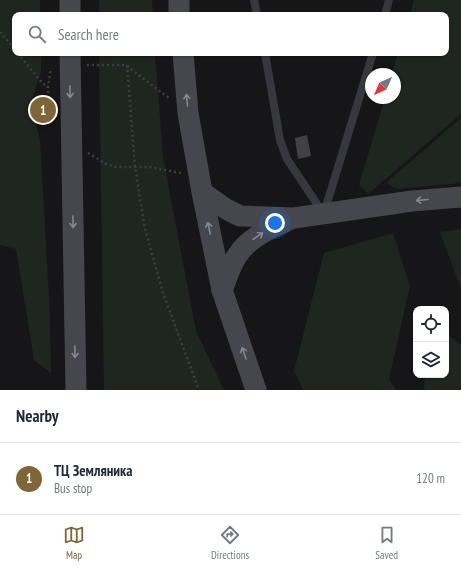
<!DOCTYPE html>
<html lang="en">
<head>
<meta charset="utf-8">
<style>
	:root { --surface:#fff; --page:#f2f2f3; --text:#1f2937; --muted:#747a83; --line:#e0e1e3; --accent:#7e6636 }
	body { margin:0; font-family:"PT Sans Narrow",sans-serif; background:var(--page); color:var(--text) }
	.controls { position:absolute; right:12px; bottom:12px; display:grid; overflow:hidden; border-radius:8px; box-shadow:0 1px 3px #0004 }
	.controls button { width:36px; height:36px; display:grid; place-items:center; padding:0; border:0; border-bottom:1px solid var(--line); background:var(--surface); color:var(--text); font:20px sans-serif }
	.compass { position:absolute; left:365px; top:68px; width:36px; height:36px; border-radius:50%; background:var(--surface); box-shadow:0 1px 3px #0004; rotate:225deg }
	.you { position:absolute; left:275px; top:223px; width:14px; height:14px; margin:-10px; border:3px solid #fff; border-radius:50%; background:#1a73e8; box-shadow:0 0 0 6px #1a73e833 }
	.badge { display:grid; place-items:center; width:26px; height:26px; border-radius:50%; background:var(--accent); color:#fff; font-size:13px; font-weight:700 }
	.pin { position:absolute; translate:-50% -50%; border:2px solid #fff; box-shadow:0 1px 4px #0006 }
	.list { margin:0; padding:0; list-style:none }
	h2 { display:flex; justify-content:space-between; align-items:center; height:52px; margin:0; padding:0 16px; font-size:17px }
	h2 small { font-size:13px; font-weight:400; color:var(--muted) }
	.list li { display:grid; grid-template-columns:26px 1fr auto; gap:12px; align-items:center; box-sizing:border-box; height:72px; padding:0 16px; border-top:1px solid var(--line) }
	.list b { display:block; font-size:15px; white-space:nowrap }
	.list p { margin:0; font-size:13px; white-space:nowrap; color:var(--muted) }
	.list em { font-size:13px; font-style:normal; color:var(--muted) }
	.icon { flex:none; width:22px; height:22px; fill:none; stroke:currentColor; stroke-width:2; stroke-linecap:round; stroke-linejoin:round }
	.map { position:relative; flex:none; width:461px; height:390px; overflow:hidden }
	.search { position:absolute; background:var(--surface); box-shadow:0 1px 3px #0004; left:12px; right:12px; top:12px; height:44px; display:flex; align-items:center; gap:10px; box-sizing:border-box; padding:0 14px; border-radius:8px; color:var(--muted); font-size:15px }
	.sheet { height:124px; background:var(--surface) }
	nav { display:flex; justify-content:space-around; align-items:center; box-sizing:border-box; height:56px; border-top:1px solid var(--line); background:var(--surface); font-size:11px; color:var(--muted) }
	nav a { display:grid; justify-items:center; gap:2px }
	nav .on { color:var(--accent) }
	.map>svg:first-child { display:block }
	.green { fill:#1e261f }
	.building { fill:#404145 }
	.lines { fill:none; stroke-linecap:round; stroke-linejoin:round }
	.path { stroke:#3d3f44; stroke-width:2.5; stroke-dasharray:2 3; stroke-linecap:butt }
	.service { stroke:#37383d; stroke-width:8 }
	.secondary { stroke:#45474d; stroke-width:21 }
	.oneway { stroke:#858993 }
</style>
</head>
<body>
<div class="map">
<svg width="461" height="390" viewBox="0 0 461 390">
	<rect width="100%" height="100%" fill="#161618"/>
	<!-- green -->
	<g class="green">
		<polygon points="0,0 40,0 40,15 15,15 15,53 41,53 41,71 31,104 40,140 50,315 51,373 34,360 16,249 0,245"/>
		<polygon points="99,0 152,0 153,15 99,15"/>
		<polygon points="414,0 461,0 461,114 368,194 359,185 385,98 395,98 395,74 392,74 398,53 446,53 446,15 410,15"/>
		<polygon points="99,53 155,53 163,157 196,331 224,390 104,390"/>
		<polygon points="461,118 461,183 398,189 386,183"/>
		<polygon points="461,229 461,289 440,232"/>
		<polygon points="393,233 410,286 389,379 396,390 303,390 294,371 324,253"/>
		<polygon points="446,333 461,345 461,390 424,390 425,375 446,375"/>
	</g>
	<!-- building -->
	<polygon class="building" points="307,135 311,156 298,159 295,138"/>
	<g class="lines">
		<!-- path -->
		<g class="path">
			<polyline points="0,32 15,49"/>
			<polyline points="18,53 42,83 48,87"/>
			<polyline points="87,65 127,65 135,167 145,229 163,293 199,390"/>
			<polyline points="127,66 169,98"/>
			<polyline points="49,123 48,87 51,68"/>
			<polyline points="88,153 106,164 116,167 149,167 181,173"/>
		</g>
		<!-- service -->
		<g class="service">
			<polyline points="254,0 257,15"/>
			<polyline points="385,15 389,0"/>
			<polyline points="265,53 280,140 287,159 323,213"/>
			<polyline points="324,213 373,53"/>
		</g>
		<!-- secondary -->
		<g class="secondary">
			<polyline points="70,0 70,15"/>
			<polyline points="179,0 179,15"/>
			<polyline points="70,53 76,390"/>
			<polyline points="183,53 188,113 202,192 222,290 256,390"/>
			<polyline points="202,192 226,209 240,216 294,218 412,201 461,197"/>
			<path d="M222 290C227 279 230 266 237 256 249 237 270 229 289 220"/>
		</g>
	</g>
	<!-- one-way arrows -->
	<defs><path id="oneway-shaft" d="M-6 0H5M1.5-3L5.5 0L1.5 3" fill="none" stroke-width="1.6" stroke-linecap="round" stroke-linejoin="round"/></defs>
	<g class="oneway">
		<use href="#oneway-shaft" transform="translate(70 92) rotate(89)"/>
		<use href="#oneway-shaft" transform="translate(187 100) rotate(-95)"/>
		<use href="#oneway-shaft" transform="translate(422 200) rotate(175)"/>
		<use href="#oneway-shaft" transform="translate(73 222) rotate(89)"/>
		<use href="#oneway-shaft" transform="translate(209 228) rotate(-102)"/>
		<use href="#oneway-shaft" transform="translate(258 236) rotate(-34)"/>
		<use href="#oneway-shaft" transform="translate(75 352) rotate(89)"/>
		<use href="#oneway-shaft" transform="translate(244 353) rotate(-109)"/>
	</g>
</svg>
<div class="controls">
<button><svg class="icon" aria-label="locate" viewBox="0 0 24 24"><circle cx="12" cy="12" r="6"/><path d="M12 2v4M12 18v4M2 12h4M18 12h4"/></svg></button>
<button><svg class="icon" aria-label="layers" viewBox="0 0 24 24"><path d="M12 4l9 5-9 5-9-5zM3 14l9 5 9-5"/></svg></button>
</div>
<svg class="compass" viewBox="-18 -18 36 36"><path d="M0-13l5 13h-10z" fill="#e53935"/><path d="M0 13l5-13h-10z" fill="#747a83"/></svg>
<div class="you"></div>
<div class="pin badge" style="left:43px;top:110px">1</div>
<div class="search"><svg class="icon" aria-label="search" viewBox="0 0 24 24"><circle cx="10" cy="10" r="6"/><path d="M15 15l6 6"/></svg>Search here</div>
</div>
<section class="sheet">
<h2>Nearby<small></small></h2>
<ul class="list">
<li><span class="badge">1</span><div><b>ТЦ Земляника</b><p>Bus stop</p></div><em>120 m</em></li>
</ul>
</section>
<nav>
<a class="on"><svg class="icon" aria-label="map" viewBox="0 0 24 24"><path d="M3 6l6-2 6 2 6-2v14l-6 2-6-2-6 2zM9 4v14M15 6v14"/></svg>Map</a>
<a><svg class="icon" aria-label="directions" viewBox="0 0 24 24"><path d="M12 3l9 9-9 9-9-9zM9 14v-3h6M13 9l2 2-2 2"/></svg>Directions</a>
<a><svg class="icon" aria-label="saved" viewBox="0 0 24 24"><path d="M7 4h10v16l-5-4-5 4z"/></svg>Saved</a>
</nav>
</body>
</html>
